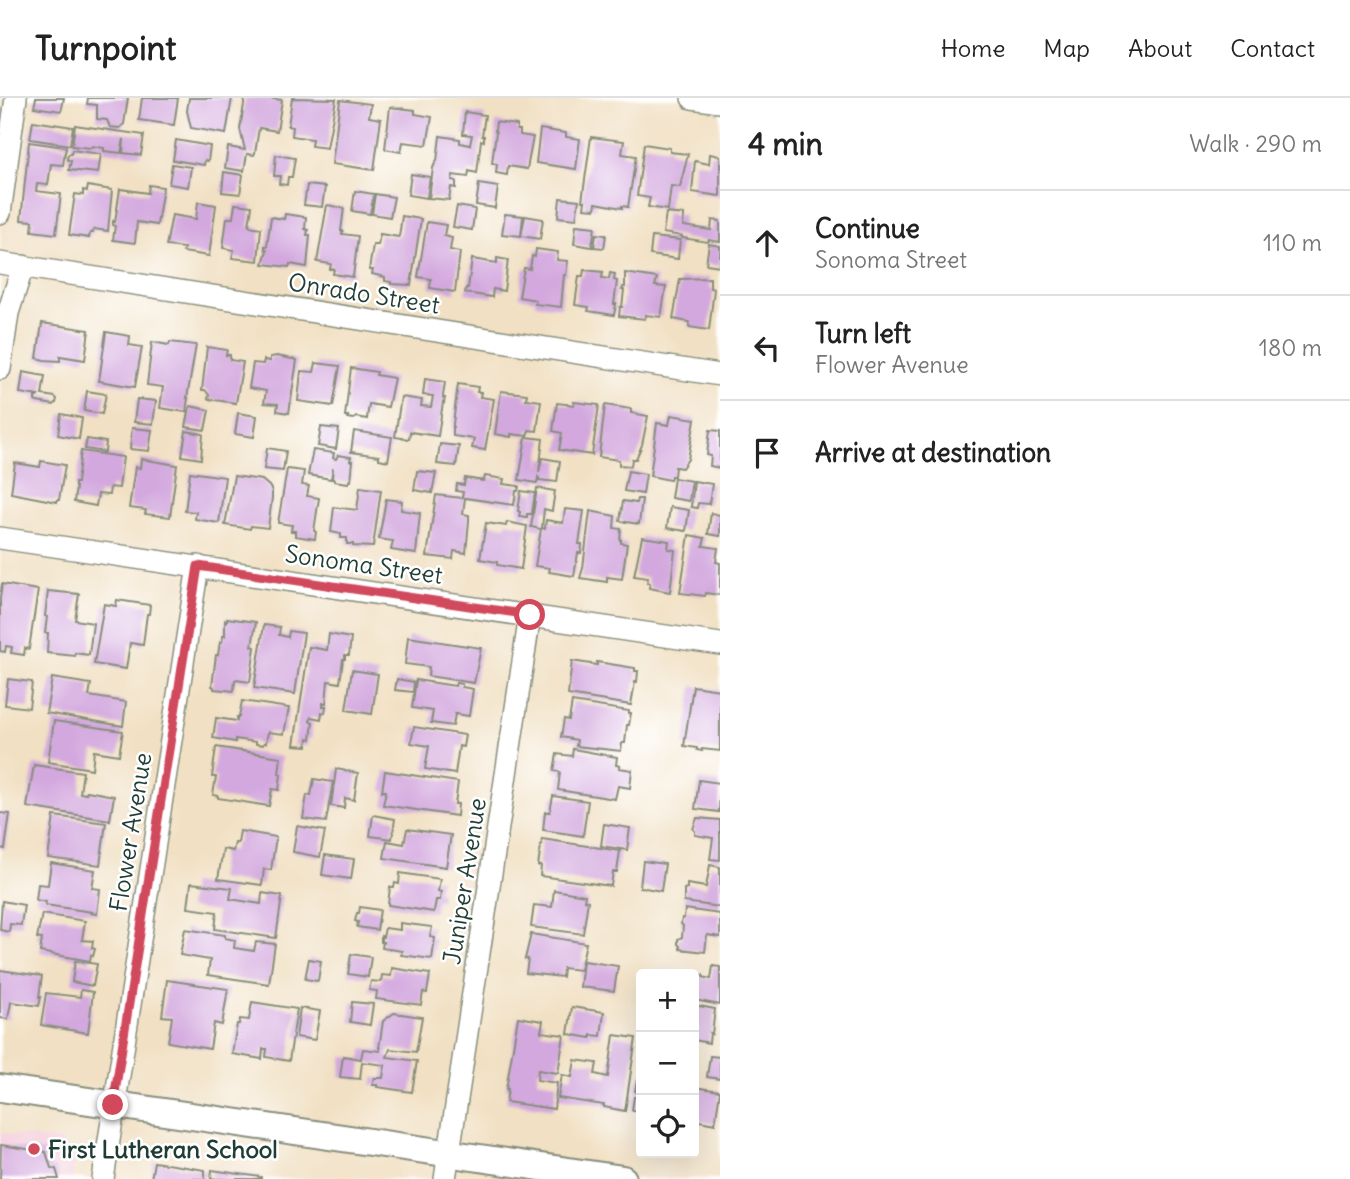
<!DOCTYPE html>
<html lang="en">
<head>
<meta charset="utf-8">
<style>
	:root { --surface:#fff; --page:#f6f6f6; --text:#222; --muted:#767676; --line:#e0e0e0 }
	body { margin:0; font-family:Delius,sans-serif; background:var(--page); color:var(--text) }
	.controls { position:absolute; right:21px; bottom:21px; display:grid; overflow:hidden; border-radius:7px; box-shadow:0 7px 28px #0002 }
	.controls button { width:63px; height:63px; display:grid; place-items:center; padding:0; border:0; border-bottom:2px solid var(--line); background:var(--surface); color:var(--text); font:35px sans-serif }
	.stop { position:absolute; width:21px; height:21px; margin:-16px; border:5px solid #d1495b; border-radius:50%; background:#fff }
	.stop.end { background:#d1495b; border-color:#fff; box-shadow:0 2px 7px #0008 }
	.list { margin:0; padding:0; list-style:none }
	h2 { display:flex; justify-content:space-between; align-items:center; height:91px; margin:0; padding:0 28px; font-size:30px }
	h2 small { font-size:23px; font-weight:400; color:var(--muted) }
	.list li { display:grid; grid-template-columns:46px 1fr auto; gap:21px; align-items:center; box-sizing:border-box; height:105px; padding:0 28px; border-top:2px solid var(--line) }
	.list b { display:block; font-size:26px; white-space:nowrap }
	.list p { margin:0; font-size:23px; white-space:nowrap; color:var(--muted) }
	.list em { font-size:23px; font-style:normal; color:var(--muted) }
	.icon { flex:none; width:38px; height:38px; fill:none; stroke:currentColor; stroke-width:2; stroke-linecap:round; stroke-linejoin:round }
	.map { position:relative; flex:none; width:720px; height:1081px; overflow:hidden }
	header { display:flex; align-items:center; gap:42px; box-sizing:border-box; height:98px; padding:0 35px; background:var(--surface); border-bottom:2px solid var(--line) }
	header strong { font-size:33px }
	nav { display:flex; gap:38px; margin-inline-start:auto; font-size:24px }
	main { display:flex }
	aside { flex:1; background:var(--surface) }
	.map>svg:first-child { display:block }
	.built { fill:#f4cfdc }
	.building { fill:#d3a8de }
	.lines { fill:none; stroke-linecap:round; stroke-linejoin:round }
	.minor-casing { stroke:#888e7c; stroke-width:24 }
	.major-casing { stroke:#888e7c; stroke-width:30 }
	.minor { stroke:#fff; stroke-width:21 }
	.major { stroke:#fff; stroke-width:26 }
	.route { stroke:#d1495b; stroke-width:9 }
	.poi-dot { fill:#d1495b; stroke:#fff; stroke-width:2.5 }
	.labels { text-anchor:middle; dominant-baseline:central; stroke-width:5; stroke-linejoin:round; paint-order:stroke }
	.street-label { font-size:24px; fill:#1f3d34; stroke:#fff }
	.poi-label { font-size:24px; font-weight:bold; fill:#1f3d34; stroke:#fff; text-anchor:start }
</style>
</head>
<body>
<header>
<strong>Turnpoint</strong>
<nav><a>Home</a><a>Map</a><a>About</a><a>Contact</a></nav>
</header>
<main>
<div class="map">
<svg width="720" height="1081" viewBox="0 0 720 1081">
	<rect width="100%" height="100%" fill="#fff"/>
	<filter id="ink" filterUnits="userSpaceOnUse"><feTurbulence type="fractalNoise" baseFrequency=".0143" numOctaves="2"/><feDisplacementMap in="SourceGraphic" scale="14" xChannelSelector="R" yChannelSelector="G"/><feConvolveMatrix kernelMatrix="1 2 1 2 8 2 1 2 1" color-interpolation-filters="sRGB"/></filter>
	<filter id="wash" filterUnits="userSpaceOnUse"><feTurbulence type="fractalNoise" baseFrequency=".00686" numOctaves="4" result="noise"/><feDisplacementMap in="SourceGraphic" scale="28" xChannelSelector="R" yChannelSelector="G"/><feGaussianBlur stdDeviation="1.57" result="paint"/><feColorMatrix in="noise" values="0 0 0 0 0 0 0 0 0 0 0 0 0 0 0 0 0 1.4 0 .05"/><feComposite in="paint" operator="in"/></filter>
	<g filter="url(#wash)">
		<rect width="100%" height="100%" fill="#f1e0c3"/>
		<!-- built -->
		<polygon class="built" points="0,1035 60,1043 76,1059 73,1081 0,1081"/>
		<g id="blocks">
			<!-- building -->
			<g class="building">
				<polygon points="36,0 64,0 62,10 61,13 34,9"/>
				<polygon points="88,0 128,0 124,26 120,30 110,29 107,22 97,21 97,7 87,6"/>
				<polygon points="142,0 178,0 174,27 139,22"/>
				<polygon points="189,0 232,0 226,36 191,30 187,13"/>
				<polygon points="245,0 268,0 282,2 277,33 259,30 255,55 254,57 247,56 244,73 225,70 228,49 245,52 240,31"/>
				<polygon points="292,0 336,1 327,50 311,48 312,41 292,38 293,29 288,28"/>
				<polygon points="340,2 371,6 369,19 381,21 374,72 332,66"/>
				<polygon points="390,9 415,12 415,16 432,19 427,47 403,44 401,54 385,51"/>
				<polygon points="465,14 485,17 482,38 484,38 484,43 481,42 477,75 469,73 468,79 453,77 452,82 456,83 456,90 451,89 449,102 429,100 433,70 436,63 437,63 440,38 460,41 460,45 470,47 472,37 463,36"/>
				<polygon points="33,23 73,29 70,47 30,41"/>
				<polygon points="496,24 517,27 517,32 520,32 520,37 533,39 527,71 508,68 507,77 496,75 497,66 492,65 496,34 495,33"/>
				<polygon points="75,27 144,37 141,57 123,55 124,41 121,55 104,53 104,50 92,48 91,50 72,48"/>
				<polygon points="540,31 566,35 566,39 580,41 576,71 536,65"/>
				<polygon points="591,39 624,43 622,56 636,58 628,109 622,108 622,110 596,105 595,111 584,110 585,103 582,103"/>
				<polygon points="176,42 210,48 208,63 205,62 204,67 173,62"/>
				<polygon points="29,44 66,49 63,67 51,66 48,87 37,86 36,93 61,96 56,136 32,133 33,123 21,122"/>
				<polygon points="644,46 670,50 670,54 688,56 680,89 671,88 668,112 648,109 650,100 637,98"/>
				<polygon points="72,52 101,56 98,75 69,72 71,63 68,62 67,60 69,56 71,56"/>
				<polygon points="710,56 720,58 720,98 692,94 695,63 709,66"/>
				<polygon points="276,57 295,60 292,79 288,79 287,87 279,86 280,78 274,78"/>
				<polygon points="172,66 191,69 188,89 169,86"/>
				<polygon points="224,74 243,77 240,96 222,94"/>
				<polygon points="411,76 430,79 427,100 408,97"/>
				<polygon points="479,86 498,89 495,110 476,107"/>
				<polygon points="149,87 163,89 157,127 137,124 135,145 113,142 115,128 113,127 113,123 115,124 120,91 148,95"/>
				<polygon points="307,87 325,89 322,109 304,107"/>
				<polygon points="88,88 112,92 108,133 94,131 93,135 90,135 89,140 69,137 75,96 83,97 83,92 87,93"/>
				<polygon points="355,93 374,96 370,116 352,113"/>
				<polygon points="375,96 394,99 390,119 372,116"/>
				<polygon points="560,100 579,102 576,121 558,119"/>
				<polygon points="198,104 216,107 209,158 183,154 184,150 166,148 172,117 196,121"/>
				<polygon points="235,106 252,108 249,128 261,130 258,163 232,160 234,152 223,150 227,120 233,120"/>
				<polygon points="327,107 344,110 341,133 343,133 342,136 358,138 353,179 333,176 334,171 330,171 331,166 317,164"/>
				<polygon points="457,108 475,111 472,132 453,129"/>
				<polygon points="666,115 684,117 683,128 711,132 712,122 720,123 720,144 709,142 708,144 682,140 682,138 663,135"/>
				<polygon points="285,116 306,119 305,131 308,132 307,137 310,137 307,169 290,166 289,169 263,166 267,152 265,151 265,148 267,148 271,119 284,121"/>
				<polygon points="505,116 523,118 521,138 502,136"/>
				<polygon points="402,118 421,121 411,187 391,186 391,184 385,183 385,179 372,176 373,172 369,172 373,147 378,147 380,136 399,139"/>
				<polygon points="525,118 543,121 540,141 521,138"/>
				<polygon points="427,124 446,127 444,138 452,140 450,152 460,154 455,194 430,190 431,181 418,179"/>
				<polygon points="576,127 595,129 592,149 574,146"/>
				<polygon points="596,136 606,137 604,150 594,149"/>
				<polygon points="652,139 680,142 678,161 650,157"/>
				<polygon points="709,146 720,148 720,168 706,166"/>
				<polygon points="536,151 558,154 557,162 568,163 566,177 564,177 561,209 535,206 536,202 519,199 524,170 530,171 532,158 535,159"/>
				<polygon points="497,160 508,162 504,193 493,191 492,199 465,195 466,190 468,190 472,161 497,165"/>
				<polygon points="584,172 603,174 602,180 609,181 610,175 615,176 614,182 617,183 614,206 616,206 614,217 588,213 589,209 575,207 579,178 583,178"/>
				<polygon points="625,175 657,180 655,188 666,189 661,219 646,217 645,221 619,218 620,209 622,209 624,192 622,192 623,189 625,189"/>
				<polygon points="710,180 710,190 714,191 709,232 689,229 689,224 673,221 680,181"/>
				<polygon points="42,225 89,232 85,262 60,258 60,263 44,262 37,260"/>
				<polygon points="106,234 130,238 129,247 142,249 135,289 99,283"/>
				<polygon points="152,244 169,247 170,244 196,247 187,300 188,300 186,314 160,310 163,289 147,287"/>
				<polygon points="207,249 227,252 226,257 230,257 230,262 243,264 236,305 208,301 209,297 205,292 202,292"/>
				<polygon points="277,258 297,262 289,315 277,313 278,306 264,305 266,293 249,290 253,265 263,266 264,262 270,263 270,259"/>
				<polygon points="316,265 340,268 333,308 298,303 301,273 314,274"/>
				<polygon points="351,270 377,274 376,277 394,280 388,309 369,306 367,321 356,319 354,321 347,320 348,318 345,318"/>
				<polygon points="23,274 45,278 42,297 55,299 57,301 56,305 55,305 54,307 37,304 35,303 35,299 37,299 38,298 20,295"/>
				<polygon points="425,281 445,284 443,298 443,300 445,300 444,305 443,304 438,338 410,334 409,341 395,339 401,299 422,302 421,308 431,309 433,298 423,297"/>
				<polygon points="458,286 478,289 477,294 481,294 480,299 494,301 485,352 472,350 474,341 453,338 453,326"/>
				<polygon points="87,293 106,296 102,316 84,313"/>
				<polygon points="501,293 527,296 526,301 541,303 537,333 529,332 527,338 511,336 511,339 495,336"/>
				<polygon points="137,301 156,303 153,326 134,324"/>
				<polygon points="574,304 599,307 592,357 559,352 562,335 553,333 557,305 574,307"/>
				<polygon points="605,307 631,311 631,315 648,318 642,347 636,361 632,361 631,368 619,367 619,362 599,359"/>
				<polygon points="190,308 209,312 205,332 186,329"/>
				<polygon points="238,315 257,318 254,339 235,336"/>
				<polygon points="61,316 82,320 79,341 58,337"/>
				<polygon points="671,317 695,321 688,361 682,370 675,369 674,378 671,378 670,382 650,378 657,325 669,327"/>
				<polygon points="321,329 339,331 336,351 318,348"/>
				<polygon points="132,330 152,332 149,353 130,351"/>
				<polygon points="710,332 720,333 720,370 710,368 711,358 707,357"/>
				<polygon points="186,333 203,336 201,361 182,358"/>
				<polygon points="354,333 392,339 388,363 379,361 379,358 351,354"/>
				<polygon points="526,339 543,341 539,374 542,360 560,363 557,384 539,382 539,380 538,379 537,385 519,382"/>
				<polygon points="87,341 106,344 105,354 85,351"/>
				<polygon points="440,346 459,348 456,368 437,366"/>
				<polygon points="267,350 286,353 283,373 264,371"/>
				<polygon points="313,352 334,355 333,360 336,361 338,357 351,359 350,363 353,363 351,383 349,383 349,385 334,383 334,381 332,381 333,370 331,381 308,377"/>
				<polygon points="81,353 123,359 119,390 110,389 109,397 98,396 96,408 74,404 76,389 75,389 75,385 77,385"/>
				<polygon points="141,361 177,367 170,419 145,416 146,412 129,410 135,369 140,370"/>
				<polygon points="41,363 65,367 59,402 57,402 57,404 11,395 15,365 40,369"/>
				<polygon points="287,371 304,373 302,387 309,388 307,398 319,400 314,433 316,434 315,441 295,438 295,433 291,433 292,427 278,425"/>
				<polygon points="417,373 436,375 432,395 414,392"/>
				<polygon points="628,373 646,376 643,396 624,393"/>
				<polygon points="190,374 225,379 219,425 195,421 196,414 185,413"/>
				<polygon points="234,378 262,382 269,388 272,393 272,400 268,430 251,428 250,431 225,427"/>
				<polygon points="485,378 504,381 503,386 519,388 518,393 516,393 514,407 465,400 463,416 469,417 469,423 466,455 454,453 453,461 427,458 436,397 462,400 463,394 456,393 457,386 464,387 465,380 484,383"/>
				<polygon points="674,380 692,383 689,403 671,400"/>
				<polygon points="694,383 712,386 709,406 698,405 697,410 691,409"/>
				<polygon points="360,389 381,392 373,449 353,448 353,446 347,446 347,440 341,440 341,436 331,434 334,409 357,412"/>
				<polygon points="537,390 555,393 552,413 544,411 542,430 545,431 546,422 563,425 565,411 584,413 579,446 582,446 581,455 578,455 574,478 549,474 550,470 535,468 541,431 531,429"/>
				<polygon points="521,393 535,395 532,416 527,416 527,419 519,418 520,414 518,413"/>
				<polygon points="386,401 402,403 401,412 420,415 416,456 391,452 393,443 379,441"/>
				<polygon points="637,401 642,401 639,426 620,423 623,403 636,405"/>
				<polygon points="670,409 689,412 686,433 667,430"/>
				<polygon points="590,413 615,418 614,430 621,431 620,442 621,442 621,445 627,446 622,481 607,479 607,484 580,480 583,470"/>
				<polygon points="711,415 720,417 720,438 708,436"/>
				<polygon points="507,424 527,428 521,471 497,467 497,464 480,461 486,425 506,428"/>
				<polygon points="689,437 705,440 703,448 718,450 716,464 720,465 720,497 706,495 705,498 680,495"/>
				<polygon points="642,439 669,443 668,451 675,452 670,494 649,490 650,485 647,485 648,480 634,478"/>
				<polygon points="2,486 38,492 29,551 25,550 24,557 11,555 12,549 6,548 5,554 0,553 0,500"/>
				<polygon points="48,493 79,496 75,522 93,525 89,557 75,555 75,558 47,555 48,535 45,535 47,519 45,518"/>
				<polygon points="117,502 150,507 149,516 147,516 143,547 130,545 126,571 94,566 104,506 116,508"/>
				<polygon points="227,520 256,524 252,548 255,549 250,584 235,582 234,593 214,591 214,589 212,588 216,557 218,557 220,544 222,544 223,538 225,538 225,522 227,523"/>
				<polygon points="264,527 280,529 279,537 288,539 289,533 304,535 295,596 254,590"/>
				<polygon points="329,536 351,540 349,557 345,557 345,561 343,561 340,585 328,583 326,605 323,605 323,608 326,608 325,615 322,614 321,621 311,619 310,623 313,624 311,641 308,640 307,648 294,647 309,549 327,552"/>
				<polygon points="408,539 481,550 474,585 428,578 429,569 405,566"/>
				<polygon points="572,563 597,567 597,564 635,570 635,573 638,573 637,584 635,584 631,607 568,597"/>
				<polygon points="352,572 378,576 372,616 346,612"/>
				<polygon points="52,580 91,586 89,598 126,604 123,628 46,615"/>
				<polygon points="8,581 32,584 29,610 5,607"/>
				<polygon points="397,581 414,584 413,594 395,592"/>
				<polygon points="416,582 455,588 456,585 462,586 462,589 473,591 469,618 455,616 453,628 431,625 433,613 412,610"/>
				<polygon points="693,588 720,592 720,653 702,651 702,653 697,652 697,650 684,648"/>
				<polygon points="242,603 289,610 284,636 268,634 266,645 264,645 263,647 256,646 256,644 235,641 235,644 213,640 216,620 237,623 237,619 239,619"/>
				<polygon points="572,604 629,613 629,615 631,615 629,627 627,627 625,645 622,645 621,653 576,648 577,642 561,639 564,621 569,622"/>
				<polygon points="54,623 123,633 119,657 94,653 92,671 48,664"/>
				<polygon points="414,629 465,637 463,649 459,648 455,676 425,671 429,648 411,645"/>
				<polygon points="216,649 281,659 279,676 281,676 279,692 272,691 269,708 218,700 218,698 213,697 216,679 212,679"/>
				<polygon points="573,651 617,659 616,667 620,668 619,670 632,672 630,690 618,688 615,701 558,692 560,674 554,673 557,656 572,658"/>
				<polygon points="34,667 83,674 80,695 86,696 87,693 114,698 110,722 27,709"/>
				<polygon points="336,671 358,675 354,702 345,700 344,710 331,708"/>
				<polygon points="385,673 458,684 455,706 458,706 457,718 383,707 386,693 382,693"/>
				<polygon points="314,681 333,684 326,724 303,721 307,697 311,697"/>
				<polygon points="699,682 720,685 719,714 695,711"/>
				<polygon points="553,698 588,703 583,738 543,732 545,714 550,714"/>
				<polygon points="0,715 10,716 5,751 0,750"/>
				<polygon points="373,717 395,721 392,741 370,738"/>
				<polygon points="54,718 106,725 100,767 48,760"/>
				<polygon points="697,720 720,722 720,762 710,761 713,740 695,737 695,733 693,731"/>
				<polygon points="604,726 630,730 627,752 601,748"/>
				<polygon points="297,728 325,733 320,759 293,754"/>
				<polygon points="407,731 451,737 446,769 384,760 387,743 404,746"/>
				<polygon points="240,733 276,739 271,772 264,771 262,787 218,781 223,751 233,753 235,745 238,745"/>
				<polygon points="542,741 620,753 617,774 613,774 611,788 540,778 541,768 538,768"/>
				<polygon points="325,757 354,761 351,781 322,777"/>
				<polygon points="643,763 665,766 661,793 640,789"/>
				<polygon points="51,765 95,772 92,790 100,791 97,816 91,815 92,814 45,807 46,804 36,802 38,786 48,787"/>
				<polygon points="710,767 720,769 720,809 684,804 684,791 687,790 687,786 706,789"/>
				<polygon points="400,775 440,781 438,793 441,794 440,802 436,802 434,814 388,807 390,789 394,789 395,785 399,786"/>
				<polygon points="191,785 232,790 230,801 261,806 262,795 282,798 276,840 215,831 217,814 188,810"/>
				<polygon points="554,792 585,797 584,802 588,803 583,836 531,829 534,807 552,809"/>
				<polygon points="2,803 24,807 21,827 10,826 9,834 0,832"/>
				<polygon points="360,809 380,812 377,832 357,829 358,824 355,823 357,815 359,815"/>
				<polygon points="685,811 720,816 720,839 707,837 705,854 680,851 680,848 678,846 678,841 682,839 683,828 681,826 682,820 684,820"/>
				<polygon points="42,816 85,823 82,842 93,843 92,850 95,851 93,858 91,857 90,863 40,854 42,841 37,840"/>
				<polygon points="400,825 432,829 430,839 435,840 432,861 401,857 402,853 382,850 383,844 381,844 381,838 383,839 385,830 400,832"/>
				<polygon points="185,831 225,837 225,840 235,842 234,850 254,853 256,844 275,846 269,886 208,877 210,862 180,857"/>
				<polygon points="531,836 586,845 580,872 563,870 562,879 526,875 528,861 525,861"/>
				<polygon points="351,856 371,859 368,879 348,876"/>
				<polygon points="309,861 321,863 318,883 305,881"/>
				<polygon points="75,863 97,866 93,888 72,884"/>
				<polygon points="583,863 618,868 614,893 580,889"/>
				<polygon points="713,868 720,869 720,907 694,902 694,875 703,877 703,879 711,881"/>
				<polygon points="392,870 430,876 427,895 423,894 421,907 376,901 377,893 369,892 371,883 381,884 382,877 391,878"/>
				<polygon points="0,872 42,878 39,899 41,899 39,908 11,904 8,921 0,920"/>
				<polygon points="167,882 228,891 222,927 214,925 210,951 168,944 172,919 162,918"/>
				<polygon points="81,892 93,894 88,935 41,927 46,895 80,899"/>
				<polygon points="252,904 297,911 289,963 266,959 267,951 263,951 262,961 232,956 237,926 239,926 240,921 249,922"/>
				<polygon points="352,904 373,906 370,927 350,924"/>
				<polygon points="694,907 715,911 712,936 710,935 709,945 694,942"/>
				<polygon points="572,909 604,914 601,938 591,937 591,940 568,936"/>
				<polygon points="300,910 320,913 315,942 296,939"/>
				<polygon points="394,915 422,919 416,954 390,951 387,959 417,963 412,994 377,989 377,987 372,987 374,980 383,980 385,967 362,964 360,981 340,979 343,958 361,961 363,951 380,953 380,950 379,950 383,923"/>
				<polygon points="518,919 543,923 541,934 564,937 558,975 538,972 537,982 557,985 554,1011 506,1004 508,991 506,991"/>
				<polygon points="614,937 636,940 625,1013 604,1009 604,1007 558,1000 562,977 572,979 575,962 597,965 595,976 608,979"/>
				<polygon points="710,958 720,959 720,981 707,979"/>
				<polygon points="640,977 641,977 641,1013 632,1012 634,999 636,999 637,994 635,993 637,982 639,982"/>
				<polygon points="694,989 720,993 715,1026 694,1022"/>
				<polygon points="1,1047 46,1054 51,1070 56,1071 59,1081 0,1081"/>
				<polygon points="154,1064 205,1072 205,1081 151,1081"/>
				<polygon points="212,1072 261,1079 261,1081 211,1081"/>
			</g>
		</g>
	</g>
	<g filter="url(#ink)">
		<use href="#blocks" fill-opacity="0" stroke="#888e7c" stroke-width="2"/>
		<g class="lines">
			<!-- minor casing -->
			<g class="minor-casing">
				<g id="minor">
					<polyline points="692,0 720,4"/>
					<polyline points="0,115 16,0"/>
					<polyline points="0,165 720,277"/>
					<polyline points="0,271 8,215 23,168"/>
					<polyline points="0,440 720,546"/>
					<polyline points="103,1081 198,468"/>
					<polyline points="445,1081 530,517"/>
				</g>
			</g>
			<!-- major casing -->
			<g class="major-casing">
				<polyline id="major" points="0,990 623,1081"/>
			</g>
			<!-- minor -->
			<use href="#minor" class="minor"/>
			<!-- major -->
			<use href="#major" class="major"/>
		</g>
	</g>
	<g class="lines" filter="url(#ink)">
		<!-- route -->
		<polyline class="route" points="113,1007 198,468 530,517"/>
	</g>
	<!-- markers -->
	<circle class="poi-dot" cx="34" cy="1051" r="7"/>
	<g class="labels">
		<!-- street labels -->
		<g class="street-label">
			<text transform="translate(364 195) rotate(9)">Onrado Street</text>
			<text transform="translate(364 466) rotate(8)">Sonoma Street</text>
			<text transform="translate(130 734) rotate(-81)">Flower Avenue</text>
			<text transform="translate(464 783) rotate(-81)">Juniper Avenue</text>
		</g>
		<!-- poi labels -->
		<g class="poi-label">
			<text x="48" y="1051">First Lutheran School</text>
		</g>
	</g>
</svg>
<div class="controls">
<button>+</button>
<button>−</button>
<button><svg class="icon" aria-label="locate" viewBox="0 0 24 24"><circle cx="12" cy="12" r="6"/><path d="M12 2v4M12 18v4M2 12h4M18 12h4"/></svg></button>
</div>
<div class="stop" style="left:530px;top:517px"></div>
<div class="stop end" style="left:113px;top:1007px"></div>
</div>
<aside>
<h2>4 min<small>Walk · 290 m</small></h2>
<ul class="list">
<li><svg class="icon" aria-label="ahead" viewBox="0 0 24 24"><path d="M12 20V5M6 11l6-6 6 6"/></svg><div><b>Continue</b><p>Sonoma Street</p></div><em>110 m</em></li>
<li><svg class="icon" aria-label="left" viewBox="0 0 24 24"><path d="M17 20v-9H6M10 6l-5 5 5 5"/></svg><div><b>Turn left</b><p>Flower Avenue</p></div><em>180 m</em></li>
<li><svg class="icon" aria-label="arrive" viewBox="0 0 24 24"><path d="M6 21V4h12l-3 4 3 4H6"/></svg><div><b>Arrive at destination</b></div></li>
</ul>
</aside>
</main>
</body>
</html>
